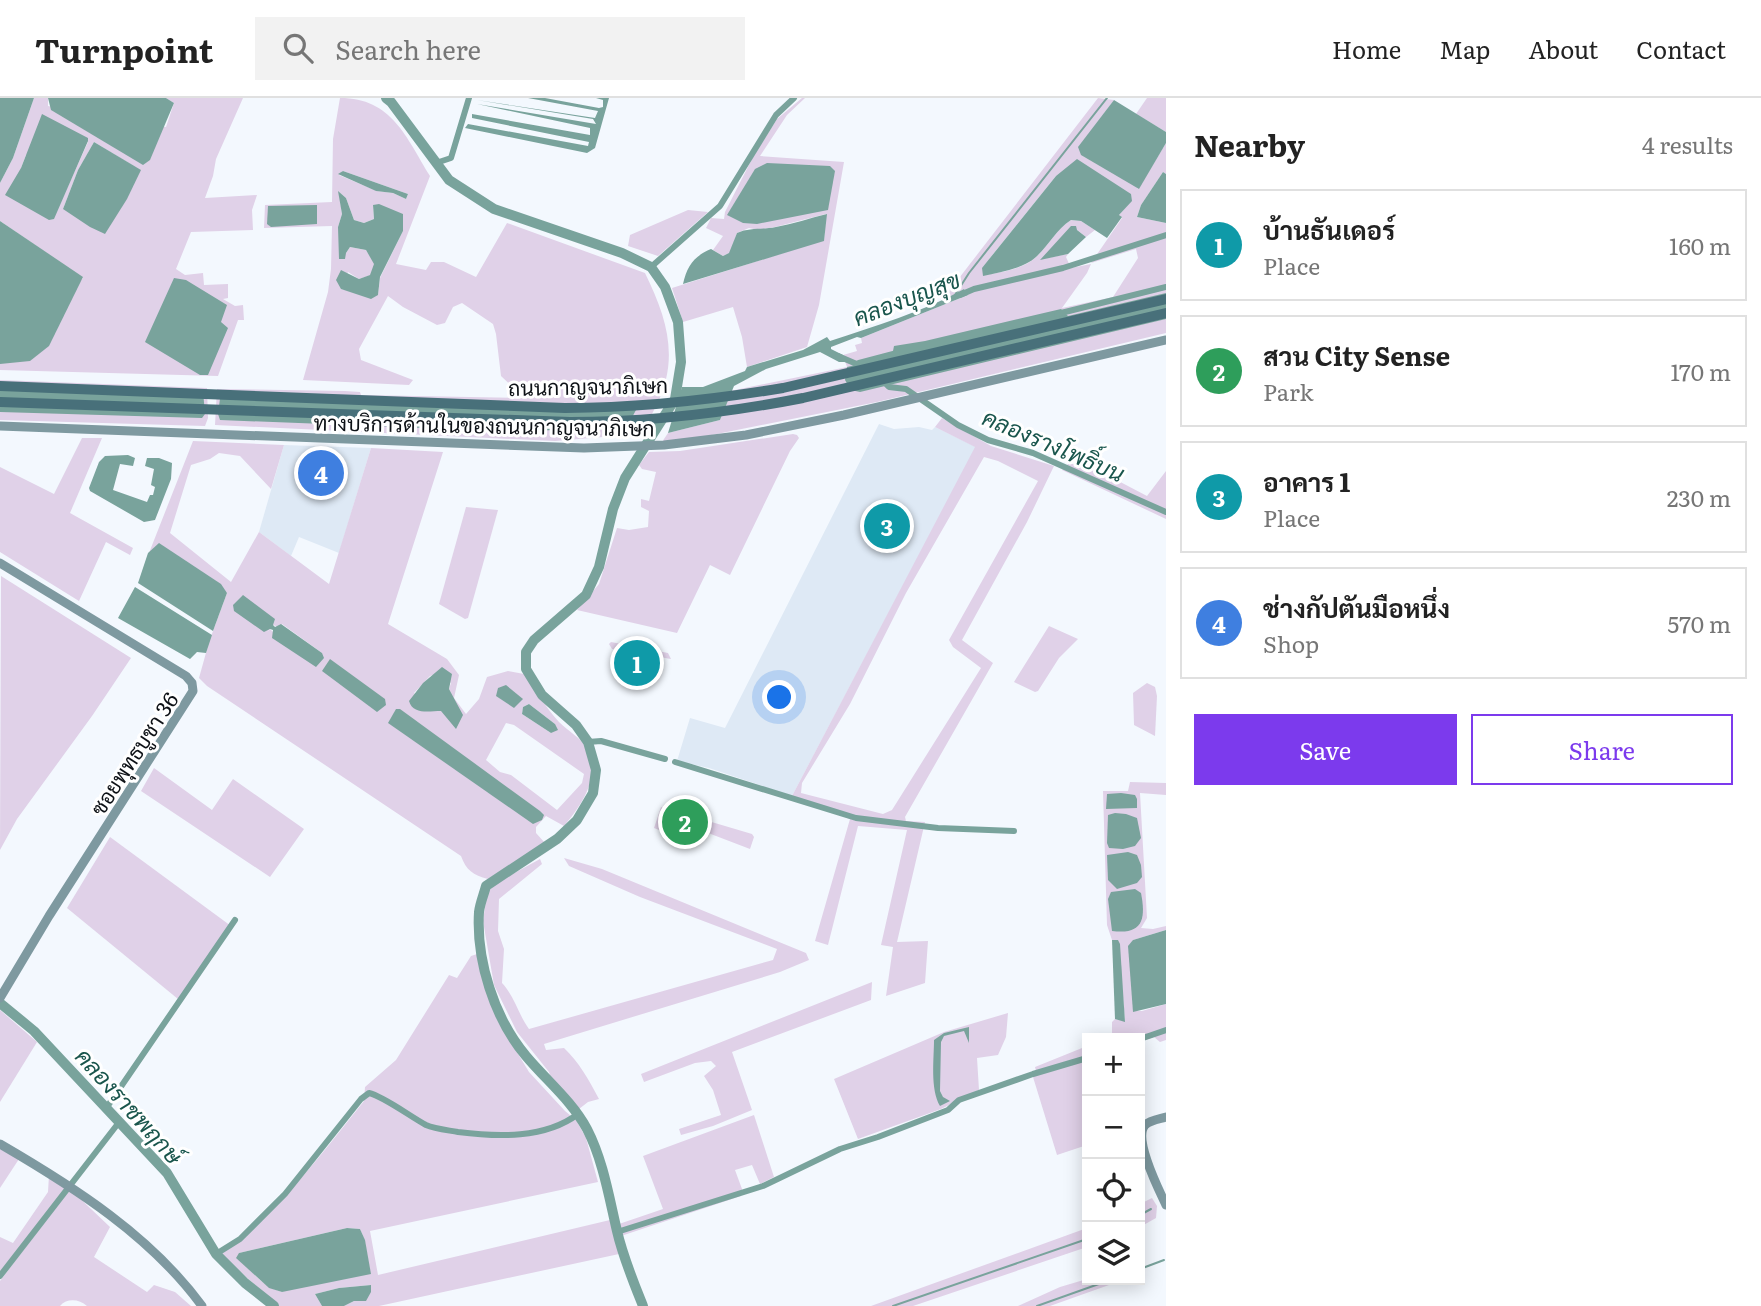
<!DOCTYPE html>
<html lang="en">
<head>
<meta charset="utf-8">
<style>
	:root { --surface:#fff; --page:#f2f2f2; --text:#222; --muted:#767676; --line:#e0e0e0; --accent:#7c3aed }
	body { margin:0; font-family:Literata,Sarabun,serif; background:var(--page); color:var(--text) }
	.controls { position:absolute; right:21px; bottom:21px; display:grid; overflow:hidden; border-radius:0px; box-shadow:0 4px 18px #0003 }
	.controls button { width:63px; height:63px; display:grid; place-items:center; padding:0; border:0; border-bottom:2px solid var(--line); background:var(--surface); color:var(--text); font:35px sans-serif }
	.you { position:absolute; left:780px; top:600px; width:24px; height:24px; margin:-18px; border:5px solid #fff; border-radius:50%; background:#1a73e8; box-shadow:0 0 0 10px #1a73e833 }
	.badge { display:grid; place-items:center; width:46px; height:46px; border-radius:50%; background:var(--accent); color:#fff; font-size:23px; font-weight:700 }
	.pin { position:absolute; translate:-50% -50%; border:4px solid #fff; box-shadow:0 2px 7px #0006 }
	.list { margin:0; padding:0; list-style:none }
	h2 { display:flex; justify-content:space-between; align-items:center; height:91px; margin:0; padding:0 28px; font-size:30px }
	h2 small { font-size:23px; font-weight:400; color:var(--muted) }
	.list li { display:grid; grid-template-columns:46px 1fr auto; gap:21px; align-items:center; box-sizing:border-box; height:112px; margin:0 14px 14px; padding:0 14px; border:2px solid var(--line); border-radius:0px }
	.list b { display:block; font-size:26px; white-space:nowrap }
	.list p { margin:0; font-size:23px; white-space:nowrap; color:var(--muted) }
	.list em { font-size:23px; font-style:normal; color:var(--muted) }
	.actions { display:flex; gap:14px; padding:21px 28px }
	.actions a { flex:1; padding:16px 0; border:2px solid var(--accent); border-radius:0px; text-align:center; font-size:24px; color:var(--accent) }
	.actions .main { background:var(--accent); color:#fff }
	.icon { flex:none; width:38px; height:38px; fill:none; stroke:currentColor; stroke-width:2; stroke-linecap:round; stroke-linejoin:round }
	.map { position:relative; flex:none; width:1166px; height:1208px; overflow:hidden }
	header { display:flex; align-items:center; gap:42px; box-sizing:border-box; height:98px; padding:0 35px; background:var(--surface); border-bottom:2px solid var(--line) }
	header strong { font-size:33px }
	nav { display:flex; gap:38px; margin-inline-start:auto; font-size:24px }
	.search { width:490px; height:63px; background:var(--page); display:flex; align-items:center; gap:18px; box-sizing:border-box; padding:0 24px; border-radius:0px; color:var(--muted); font-size:26px }
	main { display:flex }
	aside { flex:1; background:var(--surface) }
	.map>svg:first-child { display:block }
	.built { fill:#dee9f5 }
	.green { fill:#e0d1e8; fill-rule:evenodd }
	.water { fill:#79a39c }
	.lines { fill:none; stroke-linecap:round; stroke-linejoin:round }
	.stream { stroke:#79a39c; stroke-width:2 }
	.canal { stroke:#79a39c; stroke-width:6 }
	.river { stroke:#79a39c; stroke-width:10 }
	.secondary { stroke:#7e99a0; stroke-width:9 }
	.highway { stroke:#48707a; stroke-width:10 }
	.labels { text-anchor:middle; dominant-baseline:central; stroke-width:6; stroke-linejoin:round; paint-order:stroke }
	.street-label { font-size:21px; fill:#0d1116; stroke:#fff }
	.water-label { font-size:23px; font-style:italic; fill:#19554c; stroke:#fff }
</style>
</head>
<body>
<header>
<strong>Turnpoint</strong>
<div class="search"><svg class="icon" aria-label="search" viewBox="0 0 24 24"><circle cx="10" cy="10" r="6"/><path d="M15 15l6 6"/></svg>Search here</div>
<nav><a>Home</a><a>Map</a><a>About</a><a>Contact</a></nav>
</header>
<main>
<div class="map">
<svg width="1166" height="1208" viewBox="0 0 1166 1208">
	<rect width="100%" height="100%" fill="#f3f8fe"/>
	<!-- built -->
	<g class="built">
		<polygon points="879,326 894,331 919,329 932,332 935,329 976,349 792,698 709,670 677,663 690,620 725,630"/>
		<polygon points="284,347 371,350 339,455 299,439 291,458 259,434"/>
	</g>
	<!-- green -->
	<g class="green">
		<path d="M34 0H48V8L166 29 174 5 166 0H243L216 61 213 78 205 100 257 97 252 112 253 132 191 134 176 171 185 177 203 175 204 187 228 186V200L223 201 235 208 243 207 244 222H238L218 278 0 272V266L83 180 0 123V85L13 60ZM88 44 53 121 21 70 26 57ZM94 44 140 72 63 111 78 72Z"/>
		<path d="M340 0C392 0 406 39 430 78L396 166 426 172 431 164H444L476 179 507 125 645 175C667 220 680 261 656 308 651 318 646 328 639 336L555 343 215 327 217 291 345 293 360 294 361 297 524 300 501 278 496 236 493 226 462 205 453 209 445 225 437 227 403 209 388 198 359 251 361 262 413 282 409 287 303 282 328 194 331 171 332 128 264 130 265 107 332 104 333 41ZM343 73 408 96 406 101 393 95 377 93 339 77ZM339 94 346 100 354 122 364 125 374 121 373 107 403 133 380 180 378 197 341 191 348 174 359 181 371 177 375 166 366 152 350 149 346 155 338 129 342 116Z"/>
		<polygon points="802,0 805,0 787,17 760,58 844,64 819,207 807,249 747,269 742,239 733,209 683,224 672,190 824,142 826,116 775,129 758,132 749,130 737,135 730,155 723,158 713,152 723,138 706,130 711,120 724,121 725,114 753,59 777,21"/>
		<path d="M1098 0 1114 2 1107 12 1138 91 1166 45V76L1163 74 1141 107 1137 119 1166 125V235L877 304 702 339 662 344 668 335 720 322 730 293 847 269 843 257 857 253 855 247 862 245 861 240 968 197 964 191 947 201 946 197ZM1056 78 1131 103 1119 117 1122 120 1091 165 1136 151 1138 160 1113 199 1062 210 1087 175 1091 166 1071 170 1066 159 1068 156 1042 161 1077 132 1086 139 1095 132 1081 123 1071 122C1056 132 1049 147 1036 159 1024 171 999 175 983 177L990 160Z"/>
		<polygon points="1147,0 1166,0 1166,34 1136,16"/>
		<polygon points="688,112 708,114 658,158 628,148 630,137"/>
		<polygon points="0,282 207,290 208,320 205,328 0,322"/>
		<path d="M942 320 991 348 1054 368 1027 424 962 542 993 565 905 719 906 723 925 724 897 844 928 843 925 885 886 898 893 849 881 847 907 732 858 728 828 847 815 843 850 721 792 698 975 349 935 329ZM984 359 998 363 1038 383 949 542 953 549 981 570 892 712 883 716 801 695 802 685 850 606 906 495Z"/>
		<polygon points="793,336 797,337 799,340 790,353 730,477 710,467 677,535 577,512 599,486 617,430 629,432 648,429 649,413 641,409 641,401 649,403 656,374 642,371 639,367 649,354 680,353"/>
		<polygon points="82,340 102,340 70,415 133,450 130,457 106,444 79,503 0,454 0,369 54,396"/>
		<path d="M193 343 284 347 271 391 240 358 219 355 210 361 191 367 170 435 231 484 259 434 329 486 371 350 443 354 388 526 447 561 459 577 454 600 466 616 479 601 487 579 508 573 524 576C535 591 546 610 559 624 568 633 581 640 587 650 603 677 580 709 564 728L546 718 536 729V735L545 745 488 781C473 777 466 772 461 758L207 588 199 580 209 544 227 495 159 446 149 455ZM282 526 322 555 274 535 270 531 267 534 273 527 279 529ZM436 576 451 585 449 591 457 609 436 613 414 595 430 578ZM529 606 555 626 551 635 522 616 523 609ZM506 625 514 627 584 676 582 685 557 712 511 677 500 674 486 662Z"/>
		<polygon points="1068,366 1086,366 1147,398 1166,373 1166,421 1062,372"/>
		<polygon points="466,409 498,412 468,520 465,521 439,506"/>
		<polygon points="1,478 131,560 92,618 17,721 0,752"/>
		<polygon points="1049,528 1078,541 1059,560 1038,593 1035,594 1014,584"/>
		<polygon points="611,544 668,555 671,561 612,551 609,546"/>
		<polygon points="1147,585 1155,589 1157,598 1155,638 1134,627 1133,595"/>
		<polygon points="154,670 212,712 233,681 304,731 270,779 141,693"/>
		<polygon points="1130,684 1166,685 1166,697 1140,695 1147,820 1141,830 1153,831 1166,828 1166,832 1133,842 1133,913 1142,913 1166,906 1166,942 1160,944 1154,939 1140,944 1140,940 1108,940 1112,938 1112,924 1115,921 1125,923 1118,842 1112,842 1107,827 1103,693 1128,693"/>
		<polygon points="661,709 752,736 754,739 750,751 703,733 697,747 654,730"/>
		<polygon points="110,739 231,828 178,901 67,810"/>
		<path d="M564 760 602 771 806 855 809 862 780 874 544 946 546 952 564 950C579 964 589 982 599 1001L588 1004 579 1011 551 981 549 974 517 934 494 887 483 823 487 795 496 785 540 761 542 766 499 801 498 833 504 851 502 885C515 899 518 916 529 931L773 862 777 851 640 799 569 768Z"/>
		<path d="M480 855V866L497 921 529 974 565 1013 576 1022 586 1040 598 1084 370 1133 378 1177 610 1122 619 1156 379 1208H344L354 1203 371 1187 339 1190 315 1196 322 1208H279L220 1156C281 1110 317 1062 364 1003L365 989 396 962 449 877 457 880 471 858ZM347 1130 360 1131 365 1143 282 1194C261 1187 250 1174 239 1155Z"/>
		<polygon points="872,884 871,902 732,954 752,1012 713,1028 681,1037 679,1031 721,1017 713,992 704,978 716,968 711,963 695,965 644,984 641,976"/>
		<polygon points="0,912 37,944 0,1004"/>
		<polygon points="1008,915 1006,939 998,957 977,960 979,992 941,1011 858,1041 834,981 944,934"/>
		<polygon points="1087,948 1087,1047 1057,1057 1033,979 1037,977 1035,969"/>
		<polygon points="754,1017 774,1079 760,1086 752,1067 735,1072 742,1091 741,1098 621,1138 619,1126 663,1111 643,1058"/>
		<polygon points="0,1051 19,1061 0,1090"/>
		<polygon points="49,1077 67,1088 0,1174 0,1139 13,1145 48,1094"/>
		<path d="M70 1091 110 1129 94 1159 147 1194 154 1187 175 1194 191 1208H87C79 1201 67 1200 60 1208H0V1183Z"/>
		<polygon points="1152,1100 1157,1108 1156,1120 1140,1129 1140,1106"/>
		<polygon points="1087,1130 1087,1149 913,1208 871,1208"/>
		<polygon points="1087,1181 1123,1182 1050,1208 1018,1208 1060,1189"/>
	</g>
	<!-- water -->
	<g class="water">
		<polygon points="0,0 34,0 13,60 0,85"/>
		<polygon points="48,0 166,0 174,5 150,62 143,67 51,12"/>
		<polygon points="528,0 545,0 599,10 603,9 603,2 596,0 609,0 595,50 587,55 465,30 468,26 588,48 589,44 472,20 472,16 590,37 590,30 477,6 596,26 593,21 477,2 595,20 598,13"/>
		<polygon points="1114,2 1166,34 1166,45 1139,91 1081,57 1078,49"/>
		<polygon points="42,16 88,40 88,43 54,121 49,122 5,97 21,70"/>
		<polygon points="94,44 141,72 127,101 105,136 90,129 63,111 78,72"/>
		<path d="M1077 61 1131 96 1132 103 1119 117 1122 119 1107 140 1081 123 1071 122C1056 132 1049 147 1036 159 1023 171 1000 174 983 178L982 170 990 160 1056 78Z"/>
		<polygon points="767,65 830,68 835,73 828,112 757,126 743,125 727,117 755,71"/>
		<polygon points="343,73 408,96 406,101 393,95 376,93 338,76"/>
		<polygon points="1163,74 1166,76 1166,125 1137,119 1141,107"/>
		<polygon points="338,93 346,100 354,122 364,125 374,121 373,107 379,106 403,116 403,133 380,179 378,197 371,201 341,191 336,182 341,172 359,181 370,177 374,166 366,152 350,149 346,155 345,161 339,161 338,129 342,116"/>
		<polygon points="317,107 317,126 271,129 267,126 268,108"/>
		<path d="M827 116 824 143 683 186C687 168 694 158 711 151L723 158 729 155 737 135C750 129 762 132 776 129 793 126 810 120 827 116Z"/>
		<polygon points="0,123 83,179 49,248 30,263 0,266"/>
		<polygon points="1071,128 1076,128 1077,132 1086,139 1068,156 1040,162"/>
		<polygon points="174,180 186,182 227,207 221,224 228,230 208,277 200,277 145,244"/>
		<path d="M964 191 968 197 861 240 857 239 831 249V251L843 257 845 264H839L820 254 766 271 734 288 720 322 668 335 682 289H703L745 273 747 269 803 252 827 239 830 243C875 228 923 214 964 191Z"/>
		<polygon points="1166,195 1166,221 860,294 851,292 845,282 847,269 892,258 894,248 925,243 1061,211 1068,218"/>
		<polygon points="0,285 203,293 205,316 202,320 0,314"/>
		<polygon points="221,293 636,312 628,327 618,331 503,333 220,322 218,316"/>
		<polygon points="128,357 135,360 133,368 120,366 113,392 147,404 150,397 153,397 155,389 151,387 154,371 145,368 147,360 159,360 172,365 171,381 155,422 144,424 90,393 89,390 99,364 105,358"/>
		<polygon points="159,445 221,486 227,495 213,533 138,485 148,455"/>
		<polygon points="135,489 212,537 206,555 197,554 190,561 118,520"/>
		<polygon points="243,497 275,521 273,527 275,529 281,526 322,555 324,560 316,569 272,540 273,532 270,531 264,534 234,513 233,507"/>
		<polygon points="330,561 385,601 386,607 377,614 322,573"/>
		<path d="M442 569 452 576 449 591 463 617 456 631 441 613C429 613 413 617 409 603L423 585Z"/>
		<polygon points="506,587 523,601 514,610 496,598 498,590"/>
		<polygon points="529,606 555,626 558,632 551,635 522,616 523,609"/>
		<polygon points="396,611 400,611 540,713 544,717 542,722 533,726 388,625"/>
		<polygon points="1121,695 1135,697 1137,701 1137,710 1106,711 1107,696"/>
		<polygon points="1115,715 1126,716 1137,720 1141,740 1135,748 1123,751 1109,750 1107,745 1108,717"/>
		<polygon points="1128,754 1137,757 1141,767 1142,779 1137,785 1117,791 1108,782 1107,757"/>
		<path d="M1135 791 1141 795C1146 821 1143 837 1112 833L1108 801 1111 794Z"/>
		<polygon points="1166,832 1166,906 1133,914 1128,848 1133,842"/>
		<polygon points="1112,842 1118,842 1120,846 1125,924 1115,921"/>
		<path d="M969 929V945L964 933 944 938 941 944 940 993 943 999 950 1003 940 1008C930 991 934 961 934 942L944 935Z"/>
		<polygon points="347,1130 360,1131 365,1142 371,1176 282,1194 269,1190 236,1160 239,1155"/>
		<polygon points="371,1187 371,1194 366,1203 354,1203 344,1208 322,1208 315,1196 339,1190"/>
	</g>
	<g class="lines">
		<!-- stream -->
		<g class="stream">
			<polyline points="955,197 969,175 1107,0"/>
			<polyline points="1140,1117 1151,1111"/>
			<polyline points="1140,1171 1164,1162"/>
			<polyline points="893,1208 1087,1141"/>
			<polyline points="1037,1208 1110,1182"/>
		</g>
		<!-- canal -->
		<g class="canal">
			<polyline points="436,65 451,60 469,0"/>
			<polyline points="651,169 720,108 776,17 794,0"/>
			<polyline points="960,197 974,191 1063,170 1166,137"/>
			<polyline points="1057,216 1166,189"/>
			<polyline points="838,258 866,270"/>
			<polyline points="859,265 897,255"/>
			<polyline points="883,283 889,289 906,291 958,327 988,342 1033,355 1166,414"/>
			<polyline points="588,644 601,643 665,661"/>
			<polyline points="675,664 856,720 938,730 1014,733"/>
			<polyline points="1140,941 1166,932"/>
			<polyline points="107,1009 235,822"/>
			<polyline points="617,1134 763,1088 840,1051 878,1039 948,1012 959,1002 1033,976 1087,960"/>
			<path d="M216 1156 240 1141 285 1096 361 1001 369 995C383 998 411 1019 426 1027 435 1031 447 1032 458 1034 497 1039 545 1041 578 1016"/>
			<polyline points="0,1178 120,1023"/>
		</g>
		<!-- river -->
		<g class="river">
			<path d="M386 0 391 4 449 82 494 111 622 155 651 169 665 189 678 224 681 264 675 301 625 380 613 411 599 469 586 497 534 542 526 554V571L542 597 576 627 588 644 596 672 593 695 577 722 557 741 486 788C484 796 480 805 479 814 476 862 494 920 526 958 546 982 572 1003 587 1031 603 1062 609 1099 617 1133 623 1159 633 1183 643 1208"/>
			<polyline points="0,905 34,933 167,1075 216,1156 245,1185 274,1208"/>
		</g>
		<!-- secondary -->
		<g class="secondary">
			<polyline points="0,328 584,350 664,347 746,337 844,317 1166,242"/>
			<polyline points="0,465 186,578 192,585 193,593 49,818 0,900"/>
			<path d="M1166 1019C1159 1021 1150 1022 1145 1027 1133 1041 1159 1092 1166 1107"/>
			<path d="M0 1046C74 1089 151 1138 202 1208"/>
		</g>
		<!-- highway -->
		<g class="highway">
			<path d="M0 288 565 310C639 310 711 302 783 290L1166 201"/>
			<path d="M0 304 570 324C649 324 726 315 803 300L1166 215"/>
		</g>
	</g>
	<g class="labels">
		<!-- street labels -->
		<g class="street-label">
			<text transform="translate(588 287) rotate(-1)">ถนนกาญจนาภิเษก</text>
			<text transform="translate(484 326) rotate(1)">ทางบริการด้านในของถนนกาญจนาภิเษก</text>
			<text transform="translate(133 655) rotate(-57)">ซอยพุทธบูชา 36</text>
		</g>
		<!-- water labels -->
		<g class="water-label">
			<text transform="translate(906 199) rotate(-21)">คลองบุญสุข</text>
			<text transform="translate(1054 346) rotate(23)">คลองรางโพธิ์บน</text>
			<text transform="translate(130 1007) rotate(48)">คลองราชพฤกษ์</text>
		</g>
	</g>
</svg>
<div class="controls">
<button>+</button>
<button>−</button>
<button><svg class="icon" aria-label="locate" viewBox="0 0 24 24"><circle cx="12" cy="12" r="6"/><path d="M12 2v4M12 18v4M2 12h4M18 12h4"/></svg></button>
<button><svg class="icon" aria-label="layers" viewBox="0 0 24 24"><path d="M12 4l9 5-9 5-9-5zM3 14l9 5 9-5"/></svg></button>
</div>
<div class="you"></div>
<div class="pin badge" style="left:637px;top:565px;background:#0f9aa8">1</div>
<div class="pin badge" style="left:685px;top:724px;background:#2e9e5b">2</div>
<div class="pin badge" style="left:887px;top:428px;background:#0f9aa8">3</div>
<div class="pin badge" style="left:321px;top:375px;background:#3f7fe0">4</div>
</div>
<aside>
<h2>Nearby<small>4 results</small></h2>
<ul class="list">
<li><span class="badge" style="background:#0f9aa8">1</span><div><b>บ้านธันเดอร์</b><p>Place</p></div><em>160 m</em></li>
<li><span class="badge" style="background:#2e9e5b">2</span><div><b>สวน City Sense</b><p>Park</p></div><em>170 m</em></li>
<li><span class="badge" style="background:#0f9aa8">3</span><div><b>อาคาร 1</b><p>Place</p></div><em>230 m</em></li>
<li><span class="badge" style="background:#3f7fe0">4</span><div><b>ช่างกัปตันมือหนึ่ง</b><p>Shop</p></div><em>570 m</em></li>
</ul>
<div class="actions"><a class="main">Save</a><a>Share</a></div>
</aside>
</main>
</body>
</html>
